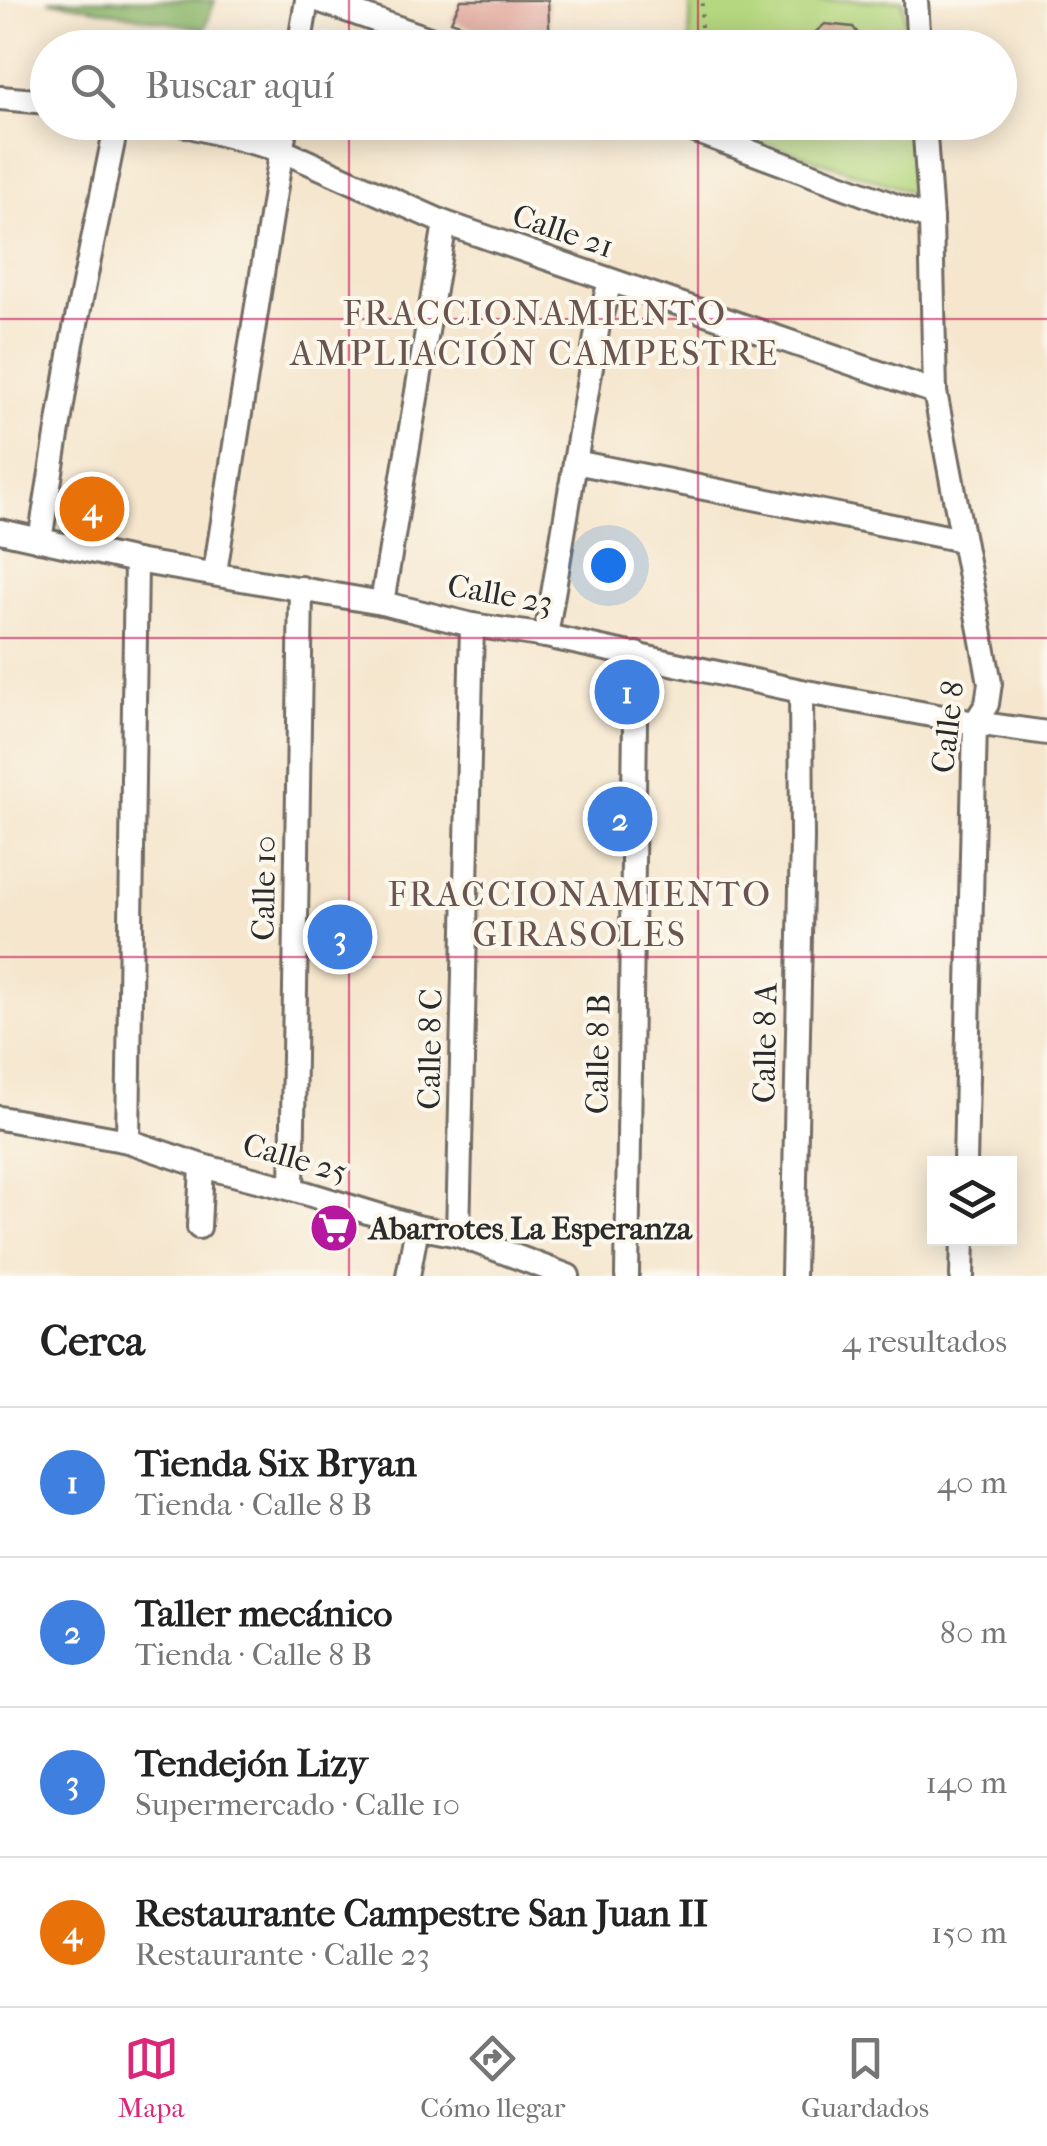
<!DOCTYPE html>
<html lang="es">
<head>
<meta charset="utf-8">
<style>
	:root { --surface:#fff; --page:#f2f2f2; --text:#222; --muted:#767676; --line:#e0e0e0; --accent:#db2777 }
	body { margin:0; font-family:"IM FELL French Canon",serif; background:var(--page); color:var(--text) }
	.controls { position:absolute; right:30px; bottom:30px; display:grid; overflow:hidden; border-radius:0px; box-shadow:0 5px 25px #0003 }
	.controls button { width:90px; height:90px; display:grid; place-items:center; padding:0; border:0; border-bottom:2px solid var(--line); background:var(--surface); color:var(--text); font:50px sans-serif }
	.you { position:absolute; left:608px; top:565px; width:35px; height:35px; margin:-25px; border:8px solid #fff; border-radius:50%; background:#1a73e8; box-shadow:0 0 0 15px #1a73e833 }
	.badge { display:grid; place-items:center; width:65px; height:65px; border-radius:50%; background:var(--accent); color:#fff; font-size:32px; font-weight:700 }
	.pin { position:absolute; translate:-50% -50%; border:5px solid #fff; box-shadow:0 2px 10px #0006 }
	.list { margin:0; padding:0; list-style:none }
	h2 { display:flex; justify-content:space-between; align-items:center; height:130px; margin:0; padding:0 40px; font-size:42px }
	h2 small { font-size:32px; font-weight:400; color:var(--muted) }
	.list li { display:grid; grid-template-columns:65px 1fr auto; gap:30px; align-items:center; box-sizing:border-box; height:150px; padding:0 40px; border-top:2px solid var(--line) }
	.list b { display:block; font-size:38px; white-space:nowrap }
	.list p { margin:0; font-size:32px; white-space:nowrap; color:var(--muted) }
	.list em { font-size:32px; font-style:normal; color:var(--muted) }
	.icon { flex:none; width:55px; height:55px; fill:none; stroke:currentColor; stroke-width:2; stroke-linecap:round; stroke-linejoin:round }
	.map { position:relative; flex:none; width:1047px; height:1276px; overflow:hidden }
	.search { position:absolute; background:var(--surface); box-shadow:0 5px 25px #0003; left:30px; right:30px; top:30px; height:110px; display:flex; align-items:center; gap:25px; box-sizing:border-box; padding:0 35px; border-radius:55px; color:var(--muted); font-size:38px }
	.sheet { height:730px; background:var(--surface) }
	nav { display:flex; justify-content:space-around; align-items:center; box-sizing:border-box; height:140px; border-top:2px solid var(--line); background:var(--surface); font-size:28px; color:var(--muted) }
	nav a { display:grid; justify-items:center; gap:5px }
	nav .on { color:var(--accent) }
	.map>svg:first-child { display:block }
	.green { fill:#b5d77f; stroke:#708155; stroke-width:2.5 }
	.forest { fill:#90b86e; stroke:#5e724c; stroke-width:2.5 }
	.building { fill:#e0a195 }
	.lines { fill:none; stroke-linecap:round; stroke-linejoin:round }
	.street-casing { stroke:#726c64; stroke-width:28 }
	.path { stroke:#726c64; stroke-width:4; stroke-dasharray:2.5 8; stroke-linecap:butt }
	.street { stroke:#fff; stroke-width:22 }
	.grid { fill:none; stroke:#c2185b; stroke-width:2.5; stroke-opacity:0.55 }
	.labels { text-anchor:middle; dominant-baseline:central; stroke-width:8; stroke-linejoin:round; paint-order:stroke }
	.street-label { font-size:32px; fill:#2b2b2b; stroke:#fbf7ec }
	.poi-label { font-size:32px; font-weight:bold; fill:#2b2b2b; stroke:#fbf7ec; text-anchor:start }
	.neighbourhood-label { font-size:35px; letter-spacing:2.5px; fill:#6a5450; stroke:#fbf7ec }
</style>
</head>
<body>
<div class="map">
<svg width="1047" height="1276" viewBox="0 0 1047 1276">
	<rect width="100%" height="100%" fill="#fbf7ec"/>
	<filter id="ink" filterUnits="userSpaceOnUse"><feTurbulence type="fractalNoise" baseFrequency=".01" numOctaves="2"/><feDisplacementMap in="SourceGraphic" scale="20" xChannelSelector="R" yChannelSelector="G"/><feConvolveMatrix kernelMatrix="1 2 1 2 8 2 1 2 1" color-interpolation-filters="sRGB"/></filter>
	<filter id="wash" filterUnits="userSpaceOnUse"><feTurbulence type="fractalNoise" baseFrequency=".0048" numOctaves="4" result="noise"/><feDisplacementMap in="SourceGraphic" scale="40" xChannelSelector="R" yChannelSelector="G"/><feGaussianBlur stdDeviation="2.25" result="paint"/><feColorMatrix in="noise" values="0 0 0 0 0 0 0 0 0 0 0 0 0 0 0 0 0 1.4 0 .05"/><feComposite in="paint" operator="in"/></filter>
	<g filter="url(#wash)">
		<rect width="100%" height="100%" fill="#f5e6cd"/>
		<!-- green -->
		<g class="green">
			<polygon points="691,0 903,0 908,47 689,48"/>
			<polygon points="706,123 916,123 923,196"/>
		</g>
		<!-- forest -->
		<polygon class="forest" points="48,0 215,0 205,29"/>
		<g id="blocks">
			<!-- building -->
			<g class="building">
				<polygon points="461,0 548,0 550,48 527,48 451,21"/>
				<polygon points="825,24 853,27 869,48 808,48 808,38"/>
			</g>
		</g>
	</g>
	<g filter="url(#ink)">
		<use href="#blocks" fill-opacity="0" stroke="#726c64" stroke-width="2.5"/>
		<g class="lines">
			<!-- street casing -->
			<g class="street-casing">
				<g id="street">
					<polyline points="318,0 455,48"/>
					<polyline points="916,0 919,48"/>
					<polyline points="299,48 307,0"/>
					<polyline points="0,98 48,102"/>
					<polyline points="175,122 281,150 445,223 935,392"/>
					<polyline points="671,122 931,219"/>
					<polyline points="924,122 931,219 935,392 990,683 987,704 975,723 965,1164"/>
					<polyline points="575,462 962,540"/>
					<polyline points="0,531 136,561 382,603 472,625 546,636 801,691 975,723 1047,733"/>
					<polyline points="40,540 72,343 117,122"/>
					<polyline points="215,572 286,122"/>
					<polyline points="382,603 445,223"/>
					<polyline points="546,636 598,325 610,282"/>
					<polyline points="0,1118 128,1141 202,1166 292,1189 417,1227 458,1235 568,1276"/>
					<polyline points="128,1141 136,561"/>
					<polyline points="292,1189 301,588"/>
					<polyline points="199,1227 202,1166"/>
					<polyline points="458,1235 472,625"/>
					<polyline points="408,1276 417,1227"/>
					<polyline points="627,1276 636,654"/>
					<polyline points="793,1276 802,838 801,691"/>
					<polyline points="962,1276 963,1238"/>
				</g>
			</g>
			<!-- path -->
			<polyline class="path" points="700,48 702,0"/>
			<!-- street -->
			<use href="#street" class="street"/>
		</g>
	</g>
	<!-- grid -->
	<path class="grid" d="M349 0V48M698 0V48M349 122V1276M698 122V1276M0 319H1047M0 638H1047M0 957H1047"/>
	<!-- icons -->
	<defs>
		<g id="supermarket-disc" transform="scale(2.5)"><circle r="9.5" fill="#b5179e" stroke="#fbf7ec"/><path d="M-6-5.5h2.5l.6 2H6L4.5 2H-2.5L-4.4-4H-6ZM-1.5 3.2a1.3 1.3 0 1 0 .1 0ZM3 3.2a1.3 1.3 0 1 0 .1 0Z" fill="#fff"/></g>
	</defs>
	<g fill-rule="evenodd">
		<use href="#supermarket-disc" x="334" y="1228"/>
	</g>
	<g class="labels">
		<!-- street labels -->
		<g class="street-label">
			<text transform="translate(563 231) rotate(19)">Calle 21</text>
			<text transform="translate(500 594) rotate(10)">Calle 23</text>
			<text transform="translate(948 727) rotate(-83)">Calle 8</text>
			<text transform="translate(264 888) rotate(-89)">Calle 10</text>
			<text transform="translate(765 1043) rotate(-89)">Calle 8 A</text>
			<text transform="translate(430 1049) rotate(-89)">Calle 8 C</text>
			<text transform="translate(598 1054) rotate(-89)">Calle 8 B</text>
			<text transform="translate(295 1158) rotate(16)">Calle 25</text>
		</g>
		<!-- poi labels -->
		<g class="poi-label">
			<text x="369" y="1228">Abarrotes La Esperanza</text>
		</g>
		<!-- neighbourhood labels -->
		<g class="neighbourhood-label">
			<text x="535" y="313">FRACCIONAMIENTO<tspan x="535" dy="40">AMPLIACIÓN CAMPESTRE</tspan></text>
			<text x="580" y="894">FRACCIONAMIENTO<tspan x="580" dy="40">GIRASOLES</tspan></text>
		</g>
	</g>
</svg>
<div class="controls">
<button><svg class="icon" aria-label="layers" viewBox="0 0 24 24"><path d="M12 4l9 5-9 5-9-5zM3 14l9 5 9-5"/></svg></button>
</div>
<div class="you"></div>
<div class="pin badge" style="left:627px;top:692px;background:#3f7fe0">1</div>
<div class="pin badge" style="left:620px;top:819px;background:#3f7fe0">2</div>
<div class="pin badge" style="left:340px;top:937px;background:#3f7fe0">3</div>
<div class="pin badge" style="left:92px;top:509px;background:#e8710a">4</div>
<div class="search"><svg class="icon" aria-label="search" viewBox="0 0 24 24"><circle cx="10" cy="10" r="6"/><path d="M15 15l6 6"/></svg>Buscar aquí</div>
</div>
<section class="sheet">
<h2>Cerca<small>4 resultados</small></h2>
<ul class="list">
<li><span class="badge" style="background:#3f7fe0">1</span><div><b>Tienda Six Bryan</b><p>Tienda · Calle 8 B</p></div><em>40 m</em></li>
<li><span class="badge" style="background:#3f7fe0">2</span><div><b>Taller mecánico</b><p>Tienda · Calle 8 B</p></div><em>80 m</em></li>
<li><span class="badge" style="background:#3f7fe0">3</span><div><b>Tendejón Lizy</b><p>Supermercado · Calle 10</p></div><em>140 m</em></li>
<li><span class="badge" style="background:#e8710a">4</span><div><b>Restaurante Campestre San Juan II</b><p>Restaurante · Calle 23</p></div><em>150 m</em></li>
</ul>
</section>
<nav>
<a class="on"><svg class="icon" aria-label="map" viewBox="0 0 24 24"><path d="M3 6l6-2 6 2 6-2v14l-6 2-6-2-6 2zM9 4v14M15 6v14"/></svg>Mapa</a>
<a><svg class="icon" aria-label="directions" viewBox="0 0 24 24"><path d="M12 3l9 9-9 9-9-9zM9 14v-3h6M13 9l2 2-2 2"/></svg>Cómo llegar</a>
<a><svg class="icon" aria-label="saved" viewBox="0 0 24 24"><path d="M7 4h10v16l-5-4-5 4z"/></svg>Guardados</a>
</nav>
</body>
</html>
